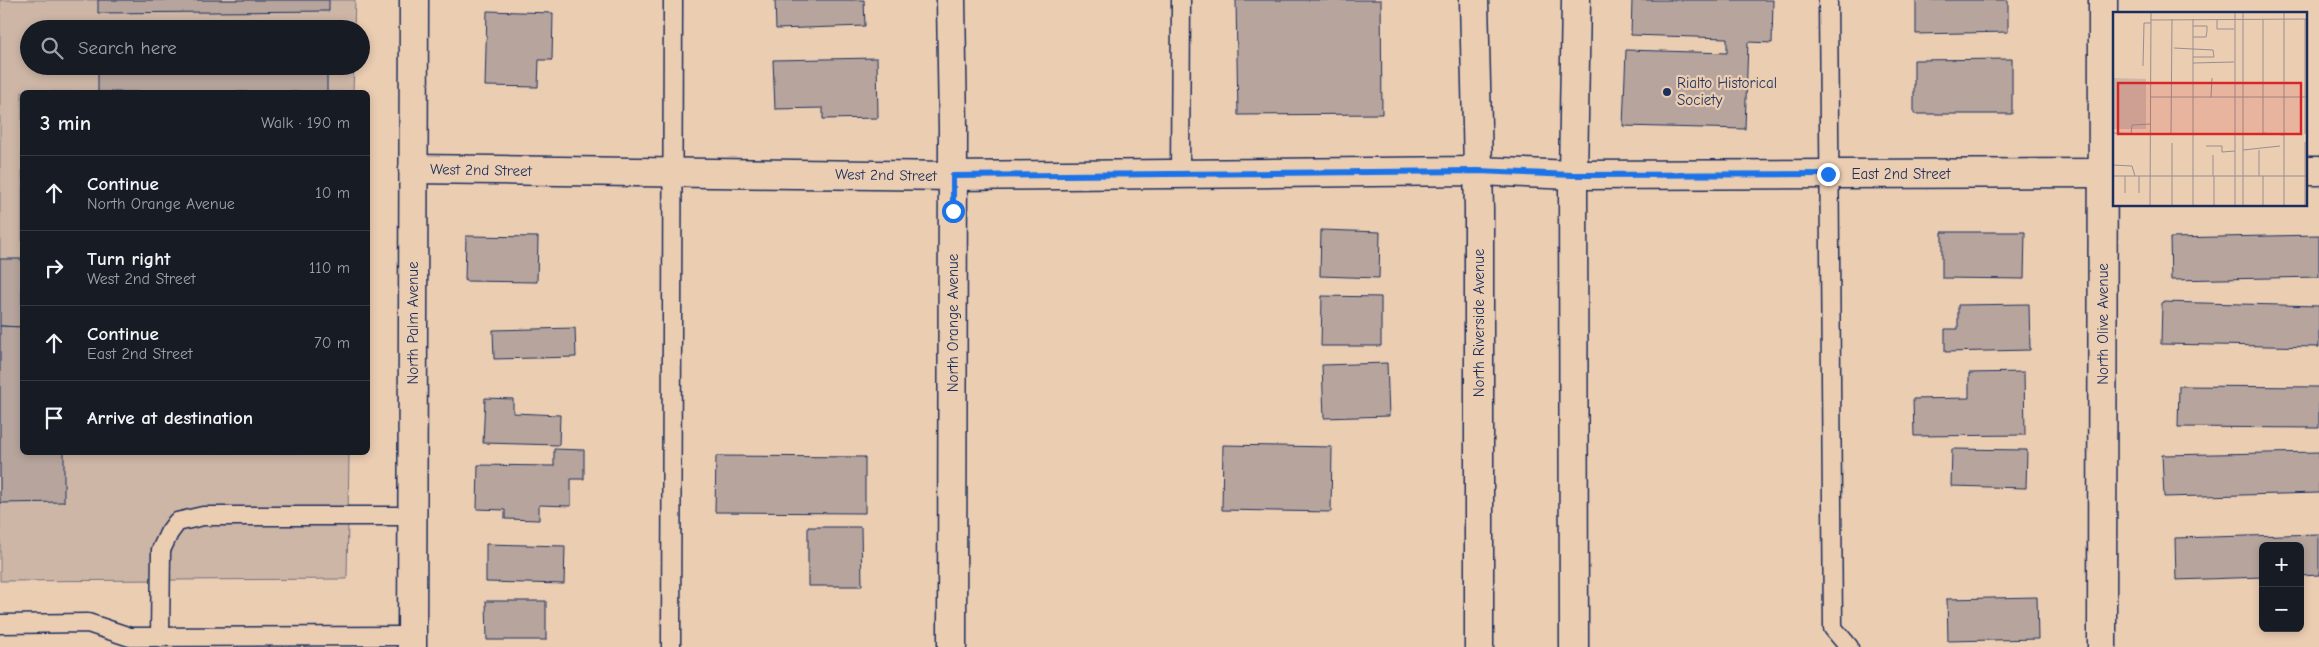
<!DOCTYPE html>
<html lang="en">
<head>
<meta charset="utf-8">
<style>
	:root { --surface:#171b24; --page:#20242c; --text:#f1f3f6; --muted:#9ea1a6; --line:#363941 }
	body { margin:0; font-family:"Comic Neue",sans-serif; background:var(--page); color:var(--text) }
	.controls { position:absolute; right:15px; bottom:15px; display:grid; overflow:hidden; border-radius:8px; box-shadow:0 2px 8px #0003 }
	.controls button { width:45px; height:45px; display:grid; place-items:center; padding:0; border:0; border-bottom:1px solid var(--line); background:var(--surface); color:var(--text); font:25px sans-serif }
	.stop { position:absolute; width:15px; height:15px; margin:-11px; border:4px solid #1a73e8; border-radius:50%; background:#fff }
	.stop.end { background:#1a73e8; border-color:#fff; box-shadow:0 1px 5px #0008 }
	.list { margin:0; padding:0; list-style:none }
	h2 { display:flex; justify-content:space-between; align-items:center; height:65px; margin:0; padding:0 20px; font-size:21px }
	h2 small { font-size:16px; font-weight:400; color:var(--muted) }
	.list li { display:grid; grid-template-columns:32px 1fr auto; gap:15px; align-items:center; box-sizing:border-box; height:75px; padding:0 20px; border-top:1px solid var(--line) }
	.list b { display:block; font-size:19px; white-space:nowrap }
	.list p { margin:0; font-size:16px; white-space:nowrap; color:var(--muted) }
	.list em { font-size:16px; font-style:normal; color:var(--muted) }
	.icon { flex:none; width:28px; height:28px; fill:none; stroke:currentColor; stroke-width:2; stroke-linecap:round; stroke-linejoin:round }
	.map { position:relative; flex:none; width:2319px; height:647px; overflow:hidden }
	.search { position:absolute; background:var(--surface); box-shadow:0 2px 8px #0003; left:20px; top:20px; width:350px; height:55px; display:flex; align-items:center; gap:12px; box-sizing:border-box; padding:0 18px; border-radius:28px; color:var(--muted); font-size:19px }
	.panel { position:absolute; background:var(--surface); box-shadow:0 2px 8px #0003; left:20px; top:90px; width:350px; height:365px; border-radius:8px }
	.map>svg:first-child { display:block }
	.green { fill:#cdb6a6; stroke:#747282 }
	.building { fill:#b7a59d; stroke:#1b2f5e }
	.lines { fill:none; stroke-linecap:round; stroke-linejoin:round }
	.lane-casing { stroke:#1b2f5e; stroke-width:21 }
	.street-casing { stroke:#1b2f5e; stroke-width:31 }
	.primary-casing { stroke:#1b2f5e; stroke-width:31 }
	.lane { stroke:#ebcdb2; stroke-width:18 }
	.street { stroke:#ebcdb2; stroke-width:28 }
	.primary { stroke:#ebcdb2; stroke-width:28 }
	.route { stroke:#1a73e8; stroke-width:6 }
	.poi-dot { fill:#1b2f5e; stroke:#ebcdb2; stroke-width:2 }
	.labels { text-anchor:middle; dominant-baseline:central; stroke-width:4.5; stroke-linejoin:round; paint-order:stroke }
	.poi-label { font-size:15px; fill:#1b2f5e; stroke:#ebcdb2; text-anchor:start }
	.street-label { font-size:15px; fill:#1b2f5e; stroke:#ebcdb2 }
	.inset-road { fill:none; stroke:#988e90; stroke-width:1 }
	.view { fill:#d62828; fill-opacity:0.15; stroke:#d62828; stroke-width:2.5 }
	.inset-edge { fill:none; stroke:#1b2f5e; stroke-width:2.5 }
</style>
</head>
<body>
<div class="map">
<svg width="2319" height="647" viewBox="0 0 2319 647">
	<rect width="100%" height="100%" fill="#ebcdb2"/>
	<filter id="ink" filterUnits="userSpaceOnUse"><feTurbulence type="fractalNoise" baseFrequency=".02" numOctaves="2"/><feDisplacementMap in="SourceGraphic" scale="10" xChannelSelector="R" yChannelSelector="G"/><feConvolveMatrix kernelMatrix="1 2 1 2 8 2 1 2 1" color-interpolation-filters="sRGB"/></filter>
	<g filter="url(#ink)">
		<!-- green -->
		<polygon class="green" points="0,0 355,0 354,29 29,29 29,66 354,66 353,92 22,92 22,452 349,453 347,579 0,581"/>
		<!-- building -->
		<g class="building">
			<polygon points="98,0 329,0 329,11 98,13"/>
			<polygon points="775,0 864,0 865,26 776,29"/>
			<polygon points="1236,0 1381,0 1382,114 1238,115"/>
			<polygon points="1632,0 1773,0 1772,43 1748,42 1745,129 1623,126 1626,50 1727,53 1727,38 1631,35"/>
			<polygon points="1916,0 2008,0 2008,32 1916,34"/>
			<polygon points="487,11 553,13 552,60 539,60 538,87 485,86"/>
			<polygon points="877,58 878,118 823,119 823,108 775,109 773,60"/>
			<polygon points="2012,59 2012,114 1914,114 1914,60"/>
			<rect x="98" y="66" width="229" height="26"/>
			<polygon points="1321,230 1380,232 1379,278 1320,276"/>
			<polygon points="1942,232 2025,232 2024,279 1942,278"/>
			<polygon points="2319,235 2319,277 2171,280 2170,238"/>
			<polygon points="466,236 538,237 537,282 465,281"/>
			<polygon points="0,259 22,259 22,327 0,326"/>
			<polygon points="1322,296 1381,297 1381,346 1321,346"/>
			<polygon points="2162,302 2319,306 2319,347 2161,344"/>
			<polygon points="2029,304 2030,350 1945,352 1945,329 1958,329 1958,305"/>
			<polygon points="0,326 22,327 22,452 64,452 64,502 0,503"/>
			<polygon points="575,328 576,357 494,359 493,330"/>
			<polygon points="1387,363 1389,416 1324,418 1322,365"/>
			<polygon points="2024,372 2025,435 1914,436 1913,399 1969,398 1969,373"/>
			<polygon points="2179,386 2319,387 2319,428 2178,427"/>
			<polygon points="485,398 513,399 513,413 560,415 559,445 483,443"/>
			<polygon points="1223,445 1332,447 1331,512 1222,510"/>
			<polygon points="554,449 584,450 584,479 571,479 571,506 539,505 539,520 505,519 505,510 477,509 478,465 554,466"/>
			<polygon points="1952,449 2027,450 2026,488 1951,486"/>
			<polygon points="2319,452 2319,493 2164,497 2162,455"/>
			<polygon points="716,456 865,457 865,513 715,512"/>
			<polygon points="808,527 861,527 862,586 808,586"/>
			<polygon points="2319,534 2319,575 2300,576 2300,546 2263,546 2263,577 2176,580 2175,538"/>
			<polygon points="486,544 565,546 564,584 486,582"/>
			<polygon points="2037,597 2038,639 1948,641 1947,599"/>
			<polygon points="486,601 546,601 546,640 487,640"/>
		</g>
		<g class="lines">
			<!-- lane casing -->
			<g class="lane-casing">
				<g id="lane">
					<polyline points="1828,0 1833,628 1849,647"/>
					<polyline points="1180,174 1181,0"/>
					<polyline points="0,624 88,623 130,637 412,636"/>
					<polyline points="160,637 161,550 169,533 177,522 203,516 412,516"/>
					<polyline points="671,647 673,0"/>
				</g>
			</g>
			<!-- street casing -->
			<g class="street-casing">
				<g id="street">
					<polyline points="951,0 953,129 952,647"/>
					<polyline points="413,169 953,176 1478,171 1573,175 2114,173"/>
					<polyline points="2305,171 2319,171"/>
					<polyline points="412,647 414,0"/>
					<polyline points="2102,647 2103,0"/>
				</g>
			</g>
			<!-- primary casing -->
			<g class="primary-casing">
				<g id="primary">
					<polyline points="1474,0 1479,210 1479,647"/>
					<polyline points="1574,647 1573,175 1576,0"/>
				</g>
			</g>
			<!-- lane -->
			<use href="#lane" class="lane"/>
			<!-- street -->
			<use href="#street" class="street"/>
			<!-- primary -->
			<use href="#primary" class="primary"/>
		</g>
	</g>
	<g class="lines" filter="url(#ink)">
		<!-- route -->
		<polyline class="route" points="953,211 953,176 1478,171 1573,175 1828,174"/>
	</g>
	<!-- markers -->
	<circle class="poi-dot" cx="1667" cy="92" r="5"/>
	<g class="labels">
		<!-- poi labels -->
		<g class="poi-label">
			<text x="1677" y="83">Rialto Historical<tspan x="1677" dy="17">Society</tspan></text>
		</g>
		<!-- street labels -->
		<g class="street-label">
			<text transform="translate(481 170) rotate(1)">West 2nd Street</text>
			<text x="1901" y="174">East 2nd Street</text>
			<text transform="translate(886 175) rotate(1)">West 2nd Street</text>
			<text transform="translate(413 323) rotate(-90)">North Palm Avenue</text>
			<text transform="translate(953 323) rotate(-90)">North Orange Avenue</text>
			<text transform="translate(1479 323) rotate(-90)">North Riverside Avenue</text>
			<text transform="translate(2103 324) rotate(-90)">North Olive Avenue</text>
		</g>
	</g>
	<!-- overview -->
	<g transform="translate(2113 12)">
		<rect width="194" height="194" fill="#ebcdb2"/>
		<path d="M1 66 33 67V117H0Z" fill="#cdb6a6"/>
		<path class="inset-road" d="M122 0V193M80 7V193M150 7V121L171 123M38 8 194 7M104 8V17H121M80 14H94V19L93 25H80M61 36 100 38 101 45H80M80 51 121 50M30 54 31 11H38M38 85H194M98 85 99 66M0 121 38 122M18 122 19 113 38 112M192 122V7M58 123 59 7M59 131V193M93 134H109V140L122 139M130 138 167 134M100 143V164M0 153 19 154 22 164M0 164H194M12 164V181M146 164V138M150 164V193M26 181V164M37 193 38 0M101 193V164M130 193V0M171 193V0M192 193V130"/>
		<path class="view" d="M5 71H188V122H5Z"/>
		<rect width="194" height="194" class="inset-edge"/>
	</g>
</svg>
<div class="controls">
<button>+</button>
<button>−</button>
</div>
<div class="stop" style="left:953px;top:211px"></div>
<div class="stop end" style="left:1828px;top:174px"></div>
<div class="search"><svg class="icon" aria-label="search" viewBox="0 0 24 24"><circle cx="10" cy="10" r="6"/><path d="M15 15l6 6"/></svg>Search here</div>
<section class="panel">
<h2>3 min<small>Walk · 190 m</small></h2>
<ul class="list">
<li><svg class="icon" aria-label="ahead" viewBox="0 0 24 24"><path d="M12 20V5M6 11l6-6 6 6"/></svg><div><b>Continue</b><p>North Orange Avenue</p></div><em>10 m</em></li>
<li><svg class="icon" aria-label="right" viewBox="0 0 24 24"><path d="M7 20v-9h11M14 6l5 5-5 5"/></svg><div><b>Turn right</b><p>West 2nd Street</p></div><em>110 m</em></li>
<li><svg class="icon" aria-label="ahead" viewBox="0 0 24 24"><path d="M12 20V5M6 11l6-6 6 6"/></svg><div><b>Continue</b><p>East 2nd Street</p></div><em>70 m</em></li>
<li><svg class="icon" aria-label="arrive" viewBox="0 0 24 24"><path d="M6 21V4h12l-3 4 3 4H6"/></svg><div><b>Arrive at destination</b></div></li>
</ul>
</section>
</div>
</body>
</html>
